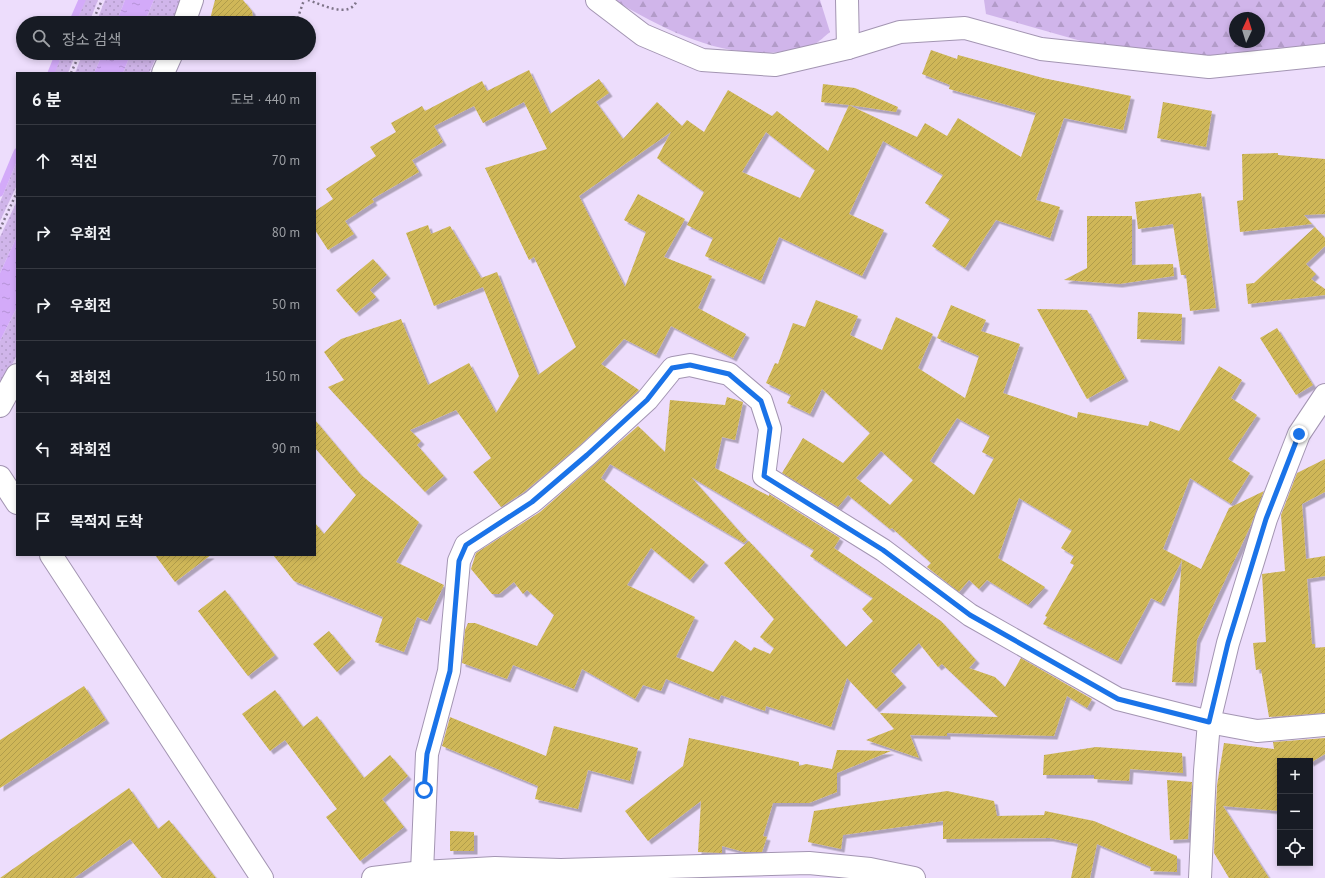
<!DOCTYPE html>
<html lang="ko">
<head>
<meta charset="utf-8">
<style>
	:root { --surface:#171b24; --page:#20242c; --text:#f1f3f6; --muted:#9ea1a6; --line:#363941 }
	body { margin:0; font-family:"PT Sans","Noto Sans KR",sans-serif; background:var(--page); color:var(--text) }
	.controls { position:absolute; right:12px; bottom:12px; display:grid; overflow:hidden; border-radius:0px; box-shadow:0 2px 6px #0003 }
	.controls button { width:36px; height:36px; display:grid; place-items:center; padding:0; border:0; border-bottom:1px solid var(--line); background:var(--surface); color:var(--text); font:20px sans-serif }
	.compass { position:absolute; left:1229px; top:12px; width:36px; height:36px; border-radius:50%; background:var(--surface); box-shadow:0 2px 6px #0003; rotate:4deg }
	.stop { position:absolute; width:12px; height:12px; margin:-9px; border:3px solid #1a73e8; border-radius:50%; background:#fff }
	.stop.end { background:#1a73e8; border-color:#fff; box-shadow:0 1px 4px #0008 }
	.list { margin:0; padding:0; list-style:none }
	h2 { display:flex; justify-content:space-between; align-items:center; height:52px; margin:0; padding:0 16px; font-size:17px }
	h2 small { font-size:13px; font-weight:400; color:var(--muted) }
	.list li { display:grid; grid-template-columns:26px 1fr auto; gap:12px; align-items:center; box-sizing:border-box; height:72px; padding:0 16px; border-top:1px solid var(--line) }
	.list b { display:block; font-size:15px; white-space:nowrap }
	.list em { font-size:13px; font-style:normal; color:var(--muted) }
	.icon { flex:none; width:22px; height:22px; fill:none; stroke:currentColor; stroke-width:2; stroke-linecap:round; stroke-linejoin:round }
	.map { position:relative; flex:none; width:1325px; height:878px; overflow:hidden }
	.search { position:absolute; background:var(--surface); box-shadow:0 2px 6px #0003; left:16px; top:16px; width:300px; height:44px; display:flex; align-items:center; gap:10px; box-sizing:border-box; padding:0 14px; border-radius:22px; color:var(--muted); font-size:15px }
	.panel { position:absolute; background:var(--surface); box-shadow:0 2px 6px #0003; left:16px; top:72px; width:300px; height:484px; border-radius:0px }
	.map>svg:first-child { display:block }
	.grass { fill:url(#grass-dots) }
	.forest { fill:url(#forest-firs); fill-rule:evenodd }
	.water { fill:url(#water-ripples) }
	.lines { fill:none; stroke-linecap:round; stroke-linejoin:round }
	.stream { stroke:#d3aaf9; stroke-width:7 }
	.building { fill:url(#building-hatch); fill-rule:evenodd; filter:url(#shadow) }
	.street-casing { stroke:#a395b2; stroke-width:24 }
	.secondary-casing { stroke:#a395b2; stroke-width:24 }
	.path { stroke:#7e7488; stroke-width:2.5; stroke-dasharray:2 3; stroke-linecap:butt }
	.street { stroke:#fff; stroke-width:22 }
	.secondary { stroke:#fff; stroke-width:22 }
	.route { stroke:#1a73e8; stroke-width:5 }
</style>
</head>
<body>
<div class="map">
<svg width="1325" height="878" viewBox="0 0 1325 878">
	<defs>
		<pattern id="grass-dots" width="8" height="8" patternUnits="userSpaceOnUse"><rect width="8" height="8" fill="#d0b5ea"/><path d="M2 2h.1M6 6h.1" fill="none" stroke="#b29bc8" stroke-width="1.8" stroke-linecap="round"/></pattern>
		<pattern id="forest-firs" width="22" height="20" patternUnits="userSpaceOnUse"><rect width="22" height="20" fill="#d0b5ea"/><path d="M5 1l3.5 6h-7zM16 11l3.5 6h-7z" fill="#b29bc8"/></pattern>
		<pattern id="water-ripples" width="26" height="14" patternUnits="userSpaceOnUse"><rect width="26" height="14" fill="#d3aaf9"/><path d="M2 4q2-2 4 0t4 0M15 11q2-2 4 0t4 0" fill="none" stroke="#b592d5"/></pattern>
		<pattern id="building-hatch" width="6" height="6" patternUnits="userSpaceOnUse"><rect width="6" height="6" fill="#cfb758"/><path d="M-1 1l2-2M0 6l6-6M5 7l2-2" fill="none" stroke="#b19d4c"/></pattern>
		<filter id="shadow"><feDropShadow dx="3.5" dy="3.5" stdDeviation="0" flood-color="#0004"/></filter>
	</defs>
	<rect width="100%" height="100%" fill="#edddfc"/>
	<!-- grass -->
	<g class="grass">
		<polygon points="85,0 98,0 89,23 76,23"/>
		<polygon points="105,0 125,0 116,23 96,23"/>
		<polygon points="154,0 181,0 171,23 144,23"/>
		<polygon points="63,53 76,53 68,73 54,73"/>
		<polygon points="83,53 103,53 94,73 75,73"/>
		<polygon points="131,53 158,53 149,73 123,73"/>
		<polygon points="17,161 17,185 0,221 0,202"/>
		<polygon points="17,201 17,236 0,273 0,237"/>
		<polygon points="17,307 17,355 0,387 0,341"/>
	</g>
	<!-- forest -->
	<g class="forest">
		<path d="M614 0H820L830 32C825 36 819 42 813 45 807 48 799 48 792 50 729 63 666 31 614 0Z"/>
		<path d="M984 0H1325V45L1204 57 1088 43 986 14ZM1235 18H1259V42H1235Z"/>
	</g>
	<!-- water -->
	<g class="water">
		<polygon points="125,0 154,0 144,23 116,23"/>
		<polygon points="103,53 131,53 123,73 94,73"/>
		<polygon points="17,236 17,307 0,341 0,273"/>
	</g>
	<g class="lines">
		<!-- stream -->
		<g class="stream">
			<polyline points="72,23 82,0"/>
			<polyline points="51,73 59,53"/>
			<polyline points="0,193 17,152"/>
		</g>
	</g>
	<!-- building -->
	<g class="building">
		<polygon points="215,0 243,0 252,11 254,23 209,23"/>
		<path d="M931 50 957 59 958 55 1043 78 1131 96 1123 130 1064 118 1036 200 1060 207 1050 238 996 220 965 268 932 246 950 219 925 203 943 175 883 141 849 214 884 230 862 276 779 237 761 281 705 256 713 238 687 225 704 192 657 158 671 132 579 196 625 287 646 232 624 220 638 194 685 219 664 257 712 276 698 308 746 334 733 358 671 326 656 355 624 339 601 364 639 390 579 446 524 492 501 507 473 472 491 458 456 410 410 430 421 441 417 445 444 476 425 492 328 387 344 380 324 352 341 339 401 319 428 385 469 363 496 413 519 376 483 287 434 306 406 233 428 225 431 234 450 226 481 278 497 272 538 375 576 347 534 257 529 260 485 168 547 149 524 102 483 123 474 106 434 126 443 142 412 160 419 172 372 199 374 202 345 221 354 234 328 250 315 230V211L333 199 326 189 376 156 370 147 396 132 391 123 422 106 425 111 482 81 487 91 529 70 550 114 599 79 609 93 596 102 623 139 657 102 682 126 687 120 704 132 728 90 772 116 777 111 828 151 849 105 821 102 823 84 855 88 898 107 896 112 849 105 917 137 925 123 947 136 958 118 1021 157 1036 113 949 89 950 85 922 74ZM766 132 815 170 800 198 742 172Z"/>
		<polygon points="1163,102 1212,111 1206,147 1157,138"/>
		<polygon points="1278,153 1278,155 1325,159 1325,214 1304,215 1312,224 1240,232 1237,201 1243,200 1242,154"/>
		<polygon points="1201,193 1216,308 1190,311 1186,275 1181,275 1173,224 1138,229 1135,202"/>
		<polygon points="1087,216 1132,216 1132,265 1173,264 1174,276 1119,284 1064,280 1087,268"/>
		<polygon points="1315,227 1325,238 1325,246 1306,264 1316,274 1311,279 1325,289 1325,295 1248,304 1246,284 1254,283"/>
		<polygon points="373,259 387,275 370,290 376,297 356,313 336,290"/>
		<path d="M816 300 858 316 850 335 882 350 896 317 933 334 918 368 965 398 979 356 937 338 951 305 986 320 981 331 1020 344 1003 393 1077 418 1078 412 1148 426 1150 421 1179 431 1219 366 1242 380 1231 398 1257 415 1228 459 1250 473 1231 504 1190 478 1163 549 1201 569 1229 508 1264 491 1250 527 1197 640 1193 683 1172 682 1182 560 1161 603 1151 598 1118 661 1043 624 1047 617 1045 616 1074 565 1070 563 1074 556 1061 548 1072 530 1019 498 998 558 1045 587 1028 605 987 580 979 589 969 580 959 592 927 567 931 563 892 528 890 529 848 495 838 507 782 473 803 438 843 463 870 433 822 389 810 414 787 403 791 395 766 383 775 363 778 364 793 323 805 327ZM957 418 990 436 982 452 994 458 974 495 930 461ZM881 451 913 480 890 505 856 478Z"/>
		<polygon points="1037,309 1087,310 1125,378 1087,399"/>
		<polygon points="1138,312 1182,314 1181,341 1137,339"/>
		<polygon points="1277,328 1313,385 1296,395 1260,338"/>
		<path d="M727 397 743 402 735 440 722 437 715 468 769 496V494L840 538 834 548 941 621 976 660 969 668 995 677 1005 687 1021 658 1092 699 1087 708 1067 696 1054 736 947 733V736L910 735 919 758 866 740 894 729 880 713 998 717 942 664 938 667 919 643 891 671 903 684 876 709 847 678 831 727 766 706 765 711 721 695 719 700 666 679 661 691 643 685 635 699 582 669 574 689 513 665 507 679 462 663 465 630 468 623H475L537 646 554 615 527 590 523 594 514 582 499 594H492L471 569 476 553 540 512 638 426 665 452 670 400 725 405ZM610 464 744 543 747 540 691 477 814 550 810 556 873 598 862 609 873 621 846 647 749 541 724 563 774 619 760 637 774 648 770 654 754 647 751 651 735 640 713 672 676 657 695 617 627 585 651 548 690 580 705 562 601 478Z"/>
		<polygon points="315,420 361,475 419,522 396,562 444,585 427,621 417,617 404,652 375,642 383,617 294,581 273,555 315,555 315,523 324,534 356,495 315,448"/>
		<polygon points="1325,459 1325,492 1302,504 1306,559 1325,556 1325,576 1307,579 1312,644 1315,644 1315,648 1325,647 1325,713 1269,717 1261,669 1256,670 1253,643 1266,642 1262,574 1285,571 1281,515 1297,473"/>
		<polygon points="155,555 211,555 175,582"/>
		<polygon points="225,590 275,655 248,676 198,611"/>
		<polygon points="329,631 352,659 337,672 313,644"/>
		<polygon points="84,686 106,720 0,788 0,740"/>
		<polygon points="275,690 303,727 317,716 364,778 390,755 408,776 382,799 404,827 360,861 326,817 337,809 285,740 270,751 242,714"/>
		<polygon points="450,717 546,756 554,726 638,748 630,781 588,770 578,809 535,799 538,786 442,746"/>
		<polygon points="689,738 799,762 799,766 806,764 832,769 837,750 891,751 837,773 837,792 809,803 773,803 763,836 767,837 762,852 744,852 722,846 722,853 698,852 701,801 648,841 625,811 683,766"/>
		<polygon points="1325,738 1325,754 1310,763 1310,761 1280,761 1280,811 1223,806 1269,878 1229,878 1214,853 1217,785 1224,743 1274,749 1273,742"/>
		<polygon points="1096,747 1182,753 1183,773 1130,769 1129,781 1094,779 1094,775 1043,775 1044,755"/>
		<polygon points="1167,780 1192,782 1188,839 1170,840"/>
		<polygon points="129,788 158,829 169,820 216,878 162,878 130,839 74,878 0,878"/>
		<polygon points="947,791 994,801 997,816 1044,815 1045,811 1094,821 1177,856 1177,872 1150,871 1151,867 1097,844 1090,878 1071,878 1078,844 1050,838 943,839 943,821 843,835 841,849 808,842 814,811"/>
		<polygon points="450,831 474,832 474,851 450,851"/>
	</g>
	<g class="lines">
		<!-- street casing -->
		<g class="street-casing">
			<g id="street">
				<polyline points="597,0 643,35 702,60 775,65 848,48 900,32 965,28 1041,49 1209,67 1325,55"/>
				<polyline points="847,0 848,48"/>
				<polyline points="184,23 192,0"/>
				<polyline points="163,73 172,53"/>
				<polyline points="0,406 17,375"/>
				<polyline points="422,872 427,754 449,671 459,561 466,545 532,502 587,455 647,400 673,368 690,365 729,374 761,401 770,429 764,476 883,550 970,615 1118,699 1209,722 1257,731 1325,725"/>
				<polyline points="373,878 422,872 495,868 561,870 809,863 870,869 914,878"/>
				<polyline points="1200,878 1205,771 1209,722 1228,643 1266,519 1299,434 1325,395"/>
			</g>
		</g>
		<!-- secondary casing -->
		<g class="secondary-casing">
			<g id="secondary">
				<polyline points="0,477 17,503"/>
				<polyline points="51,555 262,878"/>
			</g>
		</g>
		<!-- path -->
		<g class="path">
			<path d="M308 0C321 4 350 20 357 0"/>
			<polyline points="92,23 102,0"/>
			<polyline points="296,23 304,0"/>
			<polyline points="71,73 80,53"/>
			<polyline points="0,229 17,192"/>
		</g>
		<!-- street -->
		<use href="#street" class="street"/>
		<!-- secondary -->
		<use href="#secondary" class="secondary"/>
	</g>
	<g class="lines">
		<!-- route -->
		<polyline class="route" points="424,790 427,754 450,671 459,561 466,545 532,502 587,455 647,400 672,368 690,365 729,374 761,401 770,428 764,476 883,550 970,615 1118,699 1209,722 1228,643 1266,519 1299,434"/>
	</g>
</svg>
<div class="controls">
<button>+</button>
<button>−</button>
<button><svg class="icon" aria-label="locate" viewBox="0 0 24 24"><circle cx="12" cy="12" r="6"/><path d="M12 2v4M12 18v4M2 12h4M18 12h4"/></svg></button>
</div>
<svg class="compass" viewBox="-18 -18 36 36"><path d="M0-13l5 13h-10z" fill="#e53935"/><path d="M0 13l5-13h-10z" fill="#9ea1a6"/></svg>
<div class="stop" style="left:424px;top:790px"></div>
<div class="stop end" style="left:1299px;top:434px"></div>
<div class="search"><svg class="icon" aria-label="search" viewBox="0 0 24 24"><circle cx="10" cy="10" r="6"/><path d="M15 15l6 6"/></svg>장소 검색</div>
<section class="panel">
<h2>6 분<small>도보 · 440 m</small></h2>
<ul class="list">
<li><svg class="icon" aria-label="ahead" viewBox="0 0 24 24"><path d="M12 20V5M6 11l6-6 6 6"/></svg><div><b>직진</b></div><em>70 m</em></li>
<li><svg class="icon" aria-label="right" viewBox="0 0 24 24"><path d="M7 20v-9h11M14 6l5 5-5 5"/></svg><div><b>우회전</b></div><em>80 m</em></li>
<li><svg class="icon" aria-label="right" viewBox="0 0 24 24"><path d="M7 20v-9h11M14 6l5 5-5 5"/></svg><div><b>우회전</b></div><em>50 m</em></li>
<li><svg class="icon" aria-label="left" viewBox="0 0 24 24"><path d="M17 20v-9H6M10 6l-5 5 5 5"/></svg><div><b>좌회전</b></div><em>150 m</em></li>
<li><svg class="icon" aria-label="left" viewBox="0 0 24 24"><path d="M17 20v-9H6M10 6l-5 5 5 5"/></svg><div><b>좌회전</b></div><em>90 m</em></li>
<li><svg class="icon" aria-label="arrive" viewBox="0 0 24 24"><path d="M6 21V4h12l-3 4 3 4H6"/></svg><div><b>목적지 도착</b></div></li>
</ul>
</section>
</div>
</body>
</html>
